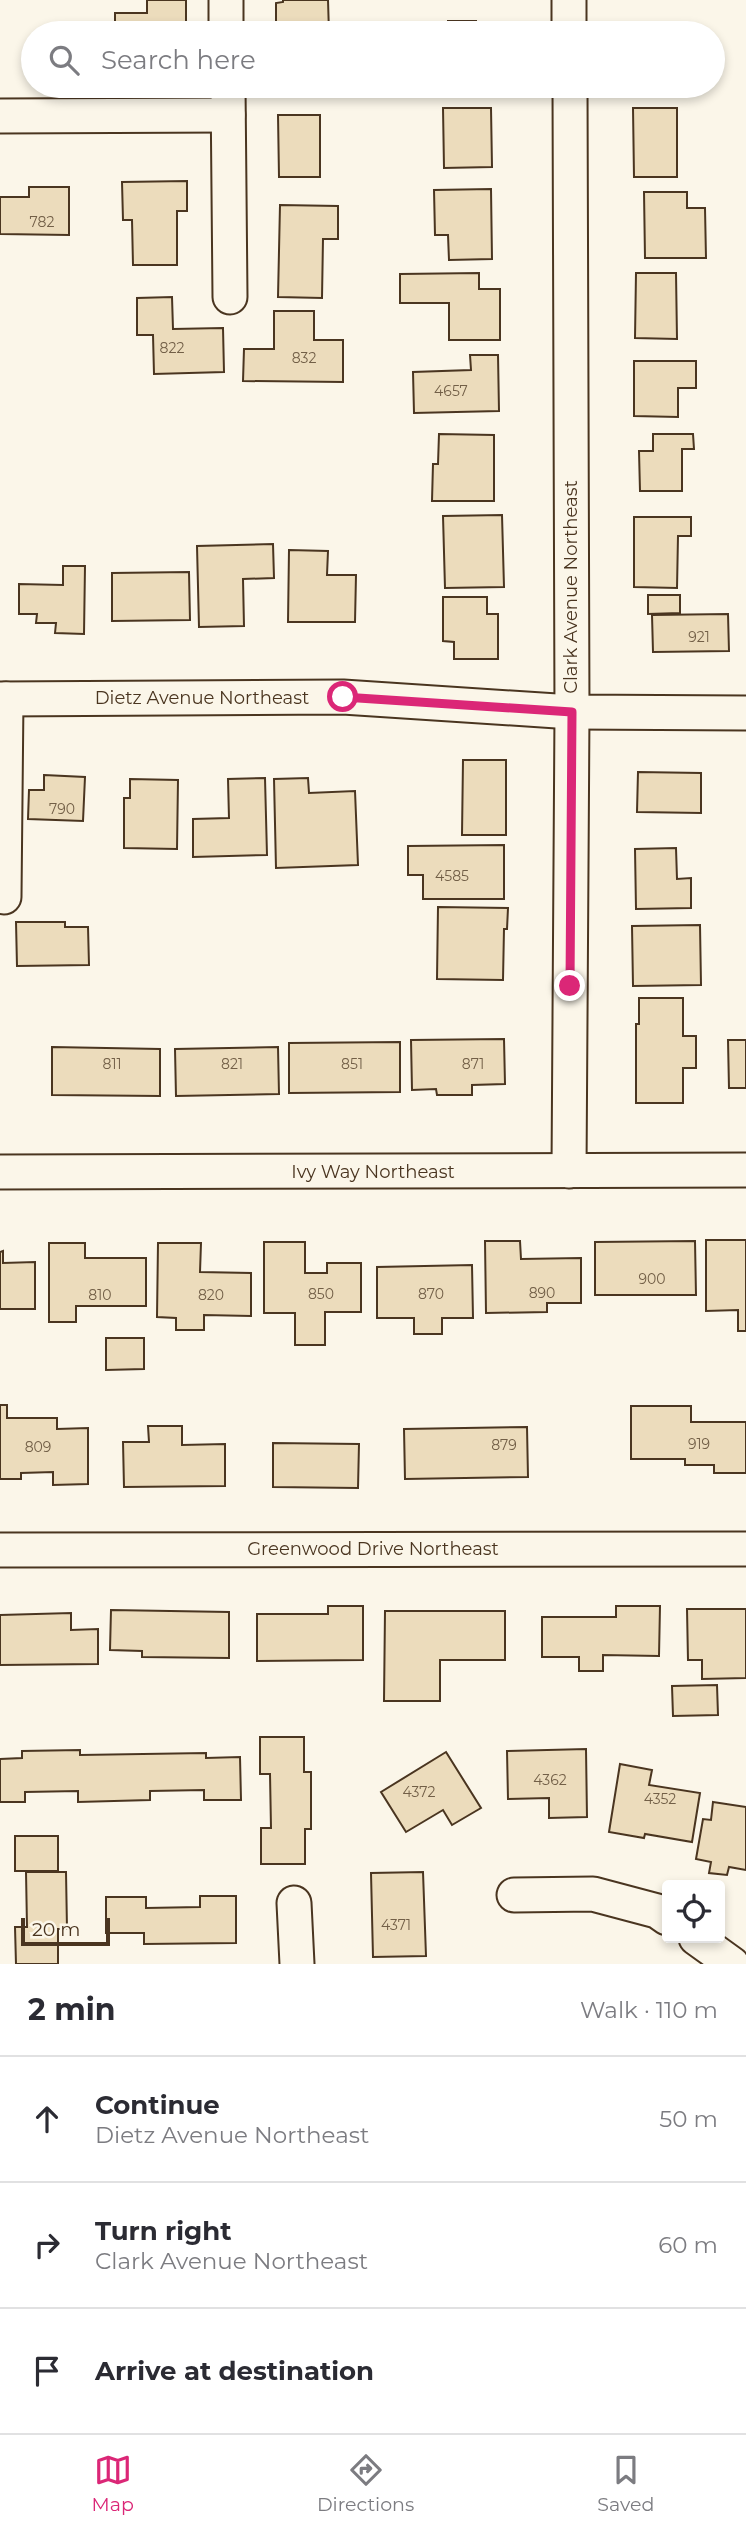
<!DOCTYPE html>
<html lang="en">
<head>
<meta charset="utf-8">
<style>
	:root { --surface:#fff; --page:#f2f2f3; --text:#2b2b33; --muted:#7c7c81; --line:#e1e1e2; --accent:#db2777 }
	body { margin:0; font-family:Montserrat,sans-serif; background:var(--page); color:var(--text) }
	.controls { position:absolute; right:21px; bottom:21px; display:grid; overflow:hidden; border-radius:7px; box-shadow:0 4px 10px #0003 }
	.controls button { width:63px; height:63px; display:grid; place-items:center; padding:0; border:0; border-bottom:2px solid var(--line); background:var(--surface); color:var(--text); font:35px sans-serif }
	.scale { position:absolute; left:21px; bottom:18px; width:89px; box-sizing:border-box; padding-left:7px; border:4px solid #4a3520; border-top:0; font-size:19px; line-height:24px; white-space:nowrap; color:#4a3520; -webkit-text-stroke:5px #fbf6e9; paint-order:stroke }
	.stop { position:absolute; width:21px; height:21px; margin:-16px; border:5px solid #db2777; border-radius:50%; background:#fff }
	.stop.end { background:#db2777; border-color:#fff; box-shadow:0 2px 7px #0008 }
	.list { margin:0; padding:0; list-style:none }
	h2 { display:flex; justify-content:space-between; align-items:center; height:91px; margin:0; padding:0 28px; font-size:30px }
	h2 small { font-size:23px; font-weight:400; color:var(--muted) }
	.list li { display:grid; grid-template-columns:46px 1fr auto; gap:21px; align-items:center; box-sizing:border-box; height:126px; padding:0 28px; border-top:2px solid var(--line) }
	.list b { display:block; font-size:26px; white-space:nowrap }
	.list p { margin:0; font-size:23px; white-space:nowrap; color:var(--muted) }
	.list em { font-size:23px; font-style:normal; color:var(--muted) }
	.icon { flex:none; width:38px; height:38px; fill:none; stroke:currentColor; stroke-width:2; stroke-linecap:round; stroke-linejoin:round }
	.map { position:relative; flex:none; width:746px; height:1964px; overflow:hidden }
	.search { position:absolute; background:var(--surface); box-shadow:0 4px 10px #0003; left:21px; right:21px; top:21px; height:77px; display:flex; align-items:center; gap:18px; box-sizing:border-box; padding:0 24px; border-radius:38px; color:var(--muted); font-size:26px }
	.sheet { height:469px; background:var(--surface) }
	nav { display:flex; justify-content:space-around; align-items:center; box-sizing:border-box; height:98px; border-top:2px solid var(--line); background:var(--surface); font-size:19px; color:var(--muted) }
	nav a { display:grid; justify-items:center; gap:4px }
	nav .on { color:var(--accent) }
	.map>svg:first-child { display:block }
	.building { fill:#ecdcbc; stroke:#4a3520; stroke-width:2 }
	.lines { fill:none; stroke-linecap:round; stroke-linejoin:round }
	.minor-casing { stroke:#4a3520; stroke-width:37 }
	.minor { stroke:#fbf6e9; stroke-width:33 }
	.route { stroke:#db2777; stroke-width:9 }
	.labels { text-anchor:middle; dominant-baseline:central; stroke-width:5; stroke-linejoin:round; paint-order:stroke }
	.number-label { font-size:14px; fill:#725f47 }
	.street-label { font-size:18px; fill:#4a3520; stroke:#fbf6e9 }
</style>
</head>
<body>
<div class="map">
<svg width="746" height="1964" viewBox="0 0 746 1964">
	<rect width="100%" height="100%" fill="#fbf6e9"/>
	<!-- building -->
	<g class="building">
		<polygon points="147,0 186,0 186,33 115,33 115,13 147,13"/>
		<polygon points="283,0 328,0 329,33 276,33 276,3 283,2"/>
		<rect x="448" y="21" width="28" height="12"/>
		<rect x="653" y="27" width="36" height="6"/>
		<rect x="448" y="86" width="44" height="10"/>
		<rect x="642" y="86" width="47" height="6"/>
		<polygon points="443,108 491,108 492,167 444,168"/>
		<polygon points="633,108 677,108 677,177 634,177"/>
		<polygon points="278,115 320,115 320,177 279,177"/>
		<polygon points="187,181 187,211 177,211 177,265 133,265 132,220 123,220 122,182"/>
		<polygon points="29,187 69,187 69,235 0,234 0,197 29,197"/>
		<polygon points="491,189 492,259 449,260 448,235 435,235 434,190"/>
		<polygon points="644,192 687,192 687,208 705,208 706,258 645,258"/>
		<polygon points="280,205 338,206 338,239 323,239 322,298 278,297"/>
		<polygon points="479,273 479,289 500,289 500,340 449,340 449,303 400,303 400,274"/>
		<polygon points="636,273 676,273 677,339 635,338"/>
		<polygon points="172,297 173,329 223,328 224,372 154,374 153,335 137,335 137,298"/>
		<polygon points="274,311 314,311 314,340 343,340 343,382 243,381 244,349 274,349"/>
		<polygon points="470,355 498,355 499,411 414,413 413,372 471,370"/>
		<polygon points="634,361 696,361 696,388 678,388 678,417 634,416"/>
		<polygon points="439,434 494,435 494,501 432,501 433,464 438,464"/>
		<polygon points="653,434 693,434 694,449 682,449 682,491 640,491 639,451 653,451"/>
		<polygon points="502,515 504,587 445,588 443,516"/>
		<polygon points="634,517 691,517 691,536 678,536 677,588 634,587"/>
		<polygon points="273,544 274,578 243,579 244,626 199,627 197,546"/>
		<polygon points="289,550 328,551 327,575 356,575 355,622 288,622"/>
		<polygon points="63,566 85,566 84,634 55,633 56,623 36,623 37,614 19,614 19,584 63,585"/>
		<polygon points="189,572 190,620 112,621 112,573"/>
		<polygon points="648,595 680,595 680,613 648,614"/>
		<polygon points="443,597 487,597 487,614 498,614 498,659 454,659 454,642 443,641"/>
		<polygon points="728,614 729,651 653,652 652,615"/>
		<polygon points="463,760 506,760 506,835 462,835"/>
		<polygon points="638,772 701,773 701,813 637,812"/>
		<polygon points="44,775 85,777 83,821 28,819 29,790 44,790"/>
		<polygon points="265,778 267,855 193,857 193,819 229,818 228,779"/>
		<polygon points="308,778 309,793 355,791 358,865 276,868 274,779"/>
		<polygon points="130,779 178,780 177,849 124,848 124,798 130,798"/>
		<polygon points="504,845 504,899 423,899 423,875 408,875 408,846"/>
		<polygon points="676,848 677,879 691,878 691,908 636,909 635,849"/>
		<polygon points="438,907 508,908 507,929 504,929 503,980 437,979"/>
		<polygon points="16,922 65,922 65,927 88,927 89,965 17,966"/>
		<polygon points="700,925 701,985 633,986 632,926"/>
		<polygon points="639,998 683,998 683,1036 696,1036 696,1068 683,1068 683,1103 636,1103 636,1024 639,1024"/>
		<polygon points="504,1039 505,1084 472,1085 472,1095 437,1095 436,1089 412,1090 411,1040"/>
		<polygon points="728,1040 746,1040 746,1088 729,1088"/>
		<polygon points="400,1042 400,1092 289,1093 289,1043"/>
		<polygon points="52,1047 160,1049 160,1096 52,1095"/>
		<polygon points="278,1047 279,1094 176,1096 175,1049"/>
		<polygon points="706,1240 746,1240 746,1331 738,1331 738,1310 706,1311"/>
		<polygon points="485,1241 520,1241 521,1259 581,1258 581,1303 547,1303 547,1312 486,1313"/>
		<polygon points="695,1241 696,1295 595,1295 595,1242"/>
		<polygon points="264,1242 305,1242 305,1273 327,1273 327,1263 361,1263 361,1312 325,1312 325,1345 295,1345 295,1313 264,1313"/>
		<polygon points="49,1243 85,1243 85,1258 146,1258 146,1306 76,1306 76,1322 49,1322"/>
		<polygon points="158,1243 201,1243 200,1272 251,1273 251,1316 204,1315 204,1330 176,1330 176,1318 157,1317"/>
		<polygon points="3,1251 3,1263 35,1262 35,1309 0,1309 0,1252"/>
		<polygon points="472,1265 473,1318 442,1318 442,1334 414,1334 414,1318 377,1318 377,1267"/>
		<polygon points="106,1338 144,1338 144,1369 106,1370"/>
		<polygon points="0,1405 7,1405 7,1418 57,1418 57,1429 88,1428 88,1484 53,1485 53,1472 21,1473 21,1479 0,1479"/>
		<polygon points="631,1406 691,1406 691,1422 746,1422 746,1473 714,1473 714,1465 685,1465 685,1459 631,1459"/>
		<polygon points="148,1426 182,1426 182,1445 225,1444 225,1486 124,1487 123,1442 149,1442"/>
		<polygon points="527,1427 528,1477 405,1479 404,1429"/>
		<polygon points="273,1443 359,1444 358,1488 273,1487"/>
		<polygon points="328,1606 363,1606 363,1660 257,1661 257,1614 328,1614"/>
		<polygon points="616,1606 660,1606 659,1656 603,1655 603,1671 579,1671 579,1657 542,1657 542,1617 616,1617"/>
		<polygon points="687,1609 746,1609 746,1678 702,1679 702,1660 688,1660"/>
		<polygon points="111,1610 229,1612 229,1658 142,1657 142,1651 110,1650"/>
		<polygon points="385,1611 505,1611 505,1660 440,1660 440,1701 384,1701"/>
		<polygon points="71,1613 71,1630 98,1629 98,1664 0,1665 0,1615"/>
		<polygon points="717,1685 718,1715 673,1716 672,1686"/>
		<polygon points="260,1737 304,1737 304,1772 311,1772 311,1829 305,1829 305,1864 261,1864 261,1828 271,1828 270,1774 260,1774"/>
		<polygon points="586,1749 587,1817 549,1818 549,1798 508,1799 507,1751"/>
		<polygon points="80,1750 80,1755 206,1753 206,1758 240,1757 241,1800 204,1800 204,1790 150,1791 150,1800 78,1802 78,1791 25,1792 25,1802 0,1802 0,1759 22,1758 22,1751"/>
		<polygon points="446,1752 481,1808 452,1825 443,1810 406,1832 381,1792"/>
		<polygon points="620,1764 652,1770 649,1785 700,1793 692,1842 645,1834 644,1838 609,1832"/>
		<polygon points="713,1802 746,1807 746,1870 729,1867 727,1875 709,1873 711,1862 696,1859 703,1819 711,1820"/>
		<rect x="15" y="1836" width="43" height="35"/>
		<polygon points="26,1872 66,1872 67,1929 58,1929 58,1964 16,1964 15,1927 27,1927"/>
		<polygon points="423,1872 426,1956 373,1957 371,1873"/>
		<polygon points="200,1896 236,1896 236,1943 144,1944 144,1933 106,1933 106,1897 146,1897 146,1908 200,1907"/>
	</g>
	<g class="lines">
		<!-- minor casing -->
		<g class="minor-casing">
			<g id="minor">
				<polyline points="226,0 226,33"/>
				<polyline points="569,0 569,33"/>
				<polyline points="228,86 230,297"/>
				<polyline points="0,116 228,115"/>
				<polyline points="0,699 343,697 572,712 746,713"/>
				<polyline points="4,897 6,699"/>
				<polyline points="569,1171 572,712 570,86"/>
				<polyline points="0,1172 746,1170"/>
				<polyline points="0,1550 746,1549"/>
				<polyline points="514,1895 593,1894 657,1911 667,1918"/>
				<polyline points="294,1903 297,1964"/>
				<polyline points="696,1938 732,1964"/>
			</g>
		</g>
		<!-- minor -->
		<use href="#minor" class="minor"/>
	</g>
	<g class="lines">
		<!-- route -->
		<polyline class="route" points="343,697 572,712 570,986"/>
	</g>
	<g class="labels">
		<!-- number labels -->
		<g class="number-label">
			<text x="42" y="222">782</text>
			<text x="172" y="348">822</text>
			<text x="304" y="358">832</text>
			<text x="451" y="391">4657</text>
			<text x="699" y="637">921</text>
			<text x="62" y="809">790</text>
			<text x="452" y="876">4585</text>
			<text x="112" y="1064">811</text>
			<text x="232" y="1064">821</text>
			<text x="352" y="1064">851</text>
			<text x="473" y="1064">871</text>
			<text x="652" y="1279">900</text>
			<text x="542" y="1293">890</text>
			<text x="321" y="1294">850</text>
			<text x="431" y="1294">870</text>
			<text x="100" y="1295">810</text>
			<text x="211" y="1295">820</text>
			<text x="699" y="1444">919</text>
			<text x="504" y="1445">879</text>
			<text x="38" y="1447">809</text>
			<text x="550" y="1780">4362</text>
			<text x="419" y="1792">4372</text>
			<text x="660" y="1799">4352</text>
			<text x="396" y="1925">4371</text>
		</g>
		<!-- street labels -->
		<g class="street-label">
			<text transform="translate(571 587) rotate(-90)">Clark Avenue Northeast</text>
			<text x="202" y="698">Dietz Avenue Northeast</text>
			<text x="373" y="1172">Ivy Way Northeast</text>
			<text x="373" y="1549">Greenwood Drive Northeast</text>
		</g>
	</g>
</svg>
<div class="controls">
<button><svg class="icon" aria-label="locate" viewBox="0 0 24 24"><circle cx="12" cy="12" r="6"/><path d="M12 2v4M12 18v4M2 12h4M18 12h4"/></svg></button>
</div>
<div class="scale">20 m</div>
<div class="stop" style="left:343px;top:697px"></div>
<div class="stop end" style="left:570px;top:986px"></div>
<div class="search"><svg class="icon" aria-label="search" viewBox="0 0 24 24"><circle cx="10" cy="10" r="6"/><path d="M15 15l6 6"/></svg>Search here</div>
</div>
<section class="sheet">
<h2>2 min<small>Walk · 110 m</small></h2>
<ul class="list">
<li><svg class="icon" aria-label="ahead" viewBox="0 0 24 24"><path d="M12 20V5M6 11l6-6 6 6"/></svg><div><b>Continue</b><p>Dietz Avenue Northeast</p></div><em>50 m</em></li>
<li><svg class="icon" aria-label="right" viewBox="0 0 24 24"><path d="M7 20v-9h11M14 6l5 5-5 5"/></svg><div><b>Turn right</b><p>Clark Avenue Northeast</p></div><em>60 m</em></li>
<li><svg class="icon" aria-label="arrive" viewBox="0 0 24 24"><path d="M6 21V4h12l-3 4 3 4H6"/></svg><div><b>Arrive at destination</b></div></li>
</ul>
</section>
<nav>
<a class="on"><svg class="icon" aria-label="map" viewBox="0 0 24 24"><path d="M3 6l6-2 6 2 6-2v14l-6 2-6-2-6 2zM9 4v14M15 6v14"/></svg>Map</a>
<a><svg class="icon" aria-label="directions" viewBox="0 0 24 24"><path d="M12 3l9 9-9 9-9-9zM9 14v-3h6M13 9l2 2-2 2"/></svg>Directions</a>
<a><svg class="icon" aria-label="saved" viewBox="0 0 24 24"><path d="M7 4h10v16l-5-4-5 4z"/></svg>Saved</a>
</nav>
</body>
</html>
